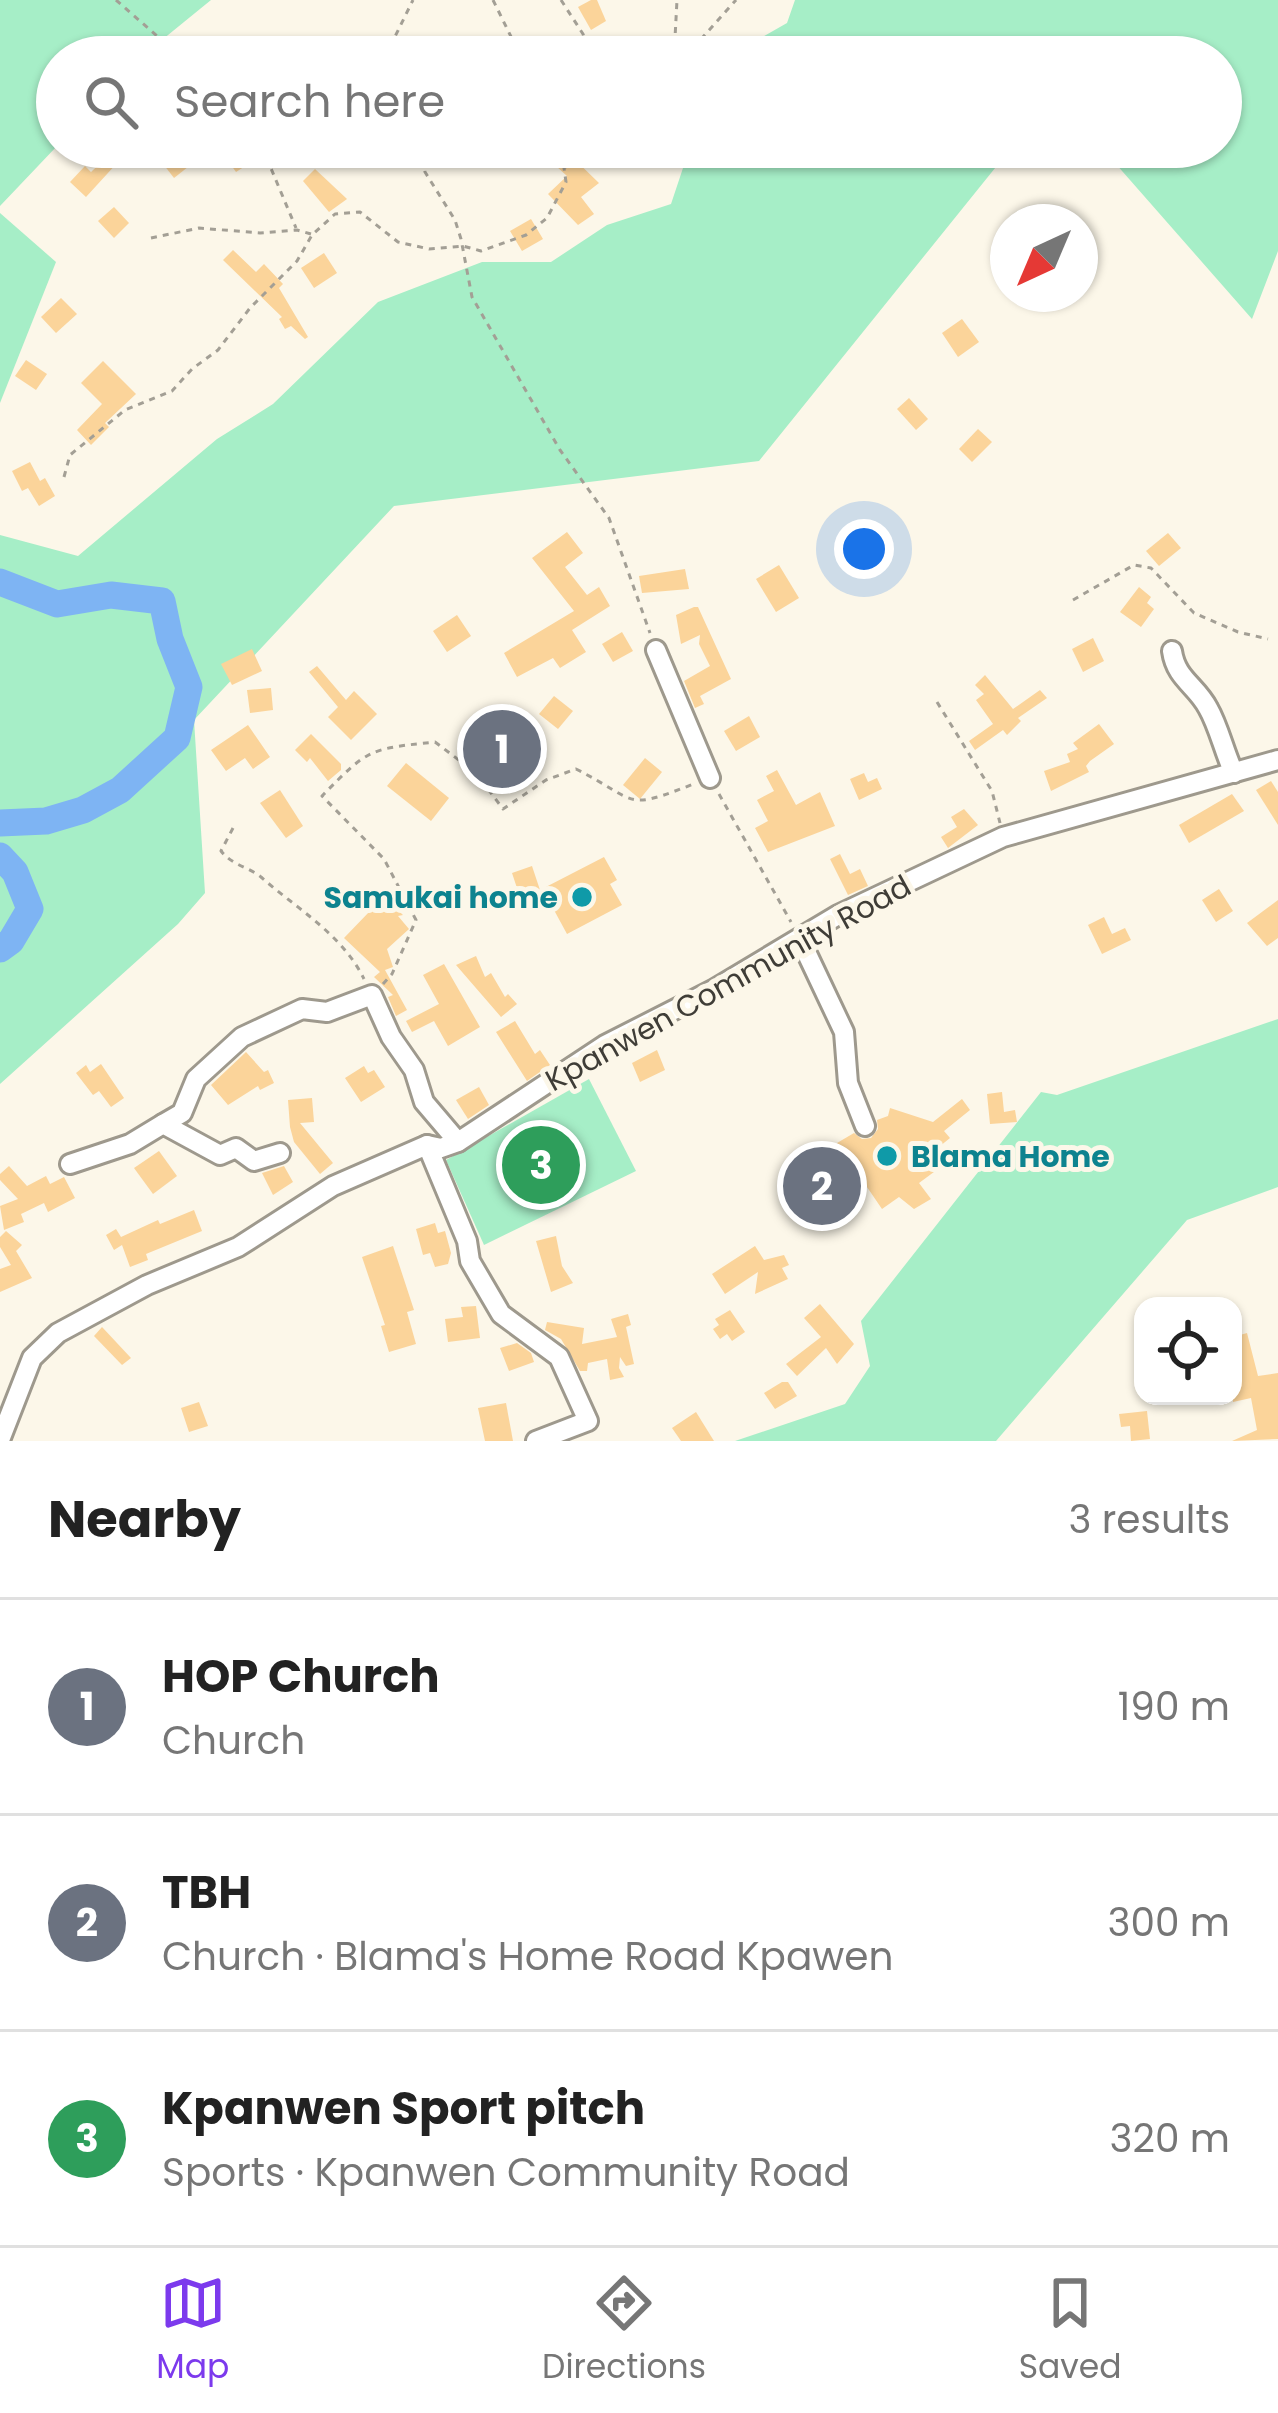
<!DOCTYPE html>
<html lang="en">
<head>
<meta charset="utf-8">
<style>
	:root { --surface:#fff; --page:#f6f6f6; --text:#222; --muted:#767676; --line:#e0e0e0; --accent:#7c3aed }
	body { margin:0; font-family:Poppins,sans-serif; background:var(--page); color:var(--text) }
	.controls { position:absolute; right:36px; bottom:36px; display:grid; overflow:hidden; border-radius:24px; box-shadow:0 3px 9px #0004 }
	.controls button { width:108px; height:108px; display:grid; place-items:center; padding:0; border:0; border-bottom:3px solid var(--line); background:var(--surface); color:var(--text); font:60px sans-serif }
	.compass { position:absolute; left:990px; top:204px; width:108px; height:108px; border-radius:50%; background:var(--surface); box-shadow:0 3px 9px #0004; rotate:224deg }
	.you { position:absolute; left:864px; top:549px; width:42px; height:42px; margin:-30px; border:9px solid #fff; border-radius:50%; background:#1a73e8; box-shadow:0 0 0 18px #1a73e833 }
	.badge { display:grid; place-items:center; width:78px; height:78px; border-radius:50%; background:var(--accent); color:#fff; font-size:39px; font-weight:700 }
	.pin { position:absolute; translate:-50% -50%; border:6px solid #fff; box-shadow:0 3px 12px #0006 }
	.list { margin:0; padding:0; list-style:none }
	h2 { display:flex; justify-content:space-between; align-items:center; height:156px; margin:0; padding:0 48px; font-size:51px }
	h2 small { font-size:39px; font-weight:400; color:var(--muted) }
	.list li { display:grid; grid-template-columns:78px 1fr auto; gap:36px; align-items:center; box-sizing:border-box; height:216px; padding:0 48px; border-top:3px solid var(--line) }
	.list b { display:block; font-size:45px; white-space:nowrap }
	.list p { margin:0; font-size:39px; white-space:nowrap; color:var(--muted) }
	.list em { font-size:39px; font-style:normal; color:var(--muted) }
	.icon { flex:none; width:66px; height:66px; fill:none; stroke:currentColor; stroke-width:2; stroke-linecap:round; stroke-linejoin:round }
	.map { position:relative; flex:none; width:1278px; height:1441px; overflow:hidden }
	.search { position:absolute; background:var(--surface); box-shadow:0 3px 9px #0004; left:36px; right:36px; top:36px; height:132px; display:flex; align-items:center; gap:30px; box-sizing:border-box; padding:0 42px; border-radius:66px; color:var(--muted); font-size:45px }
	.sheet { height:804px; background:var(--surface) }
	nav { display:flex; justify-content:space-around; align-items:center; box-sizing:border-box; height:168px; border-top:3px solid var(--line); background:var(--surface); font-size:33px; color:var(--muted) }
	nav a { display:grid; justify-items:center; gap:6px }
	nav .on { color:var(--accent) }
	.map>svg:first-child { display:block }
	.green { fill:#a6eec7 }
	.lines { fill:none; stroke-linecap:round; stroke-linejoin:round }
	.river { stroke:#7eb4f3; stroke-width:27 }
	.building { fill:#fbd49a }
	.minor-casing { stroke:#9e998d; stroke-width:24 }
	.path { stroke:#a39f95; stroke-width:3; stroke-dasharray:6 6; stroke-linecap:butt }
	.minor { stroke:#fff; stroke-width:18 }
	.culture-dot { fill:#0f9aa8; stroke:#fcf7e9; stroke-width:4.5 }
	.labels { text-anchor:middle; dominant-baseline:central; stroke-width:10; stroke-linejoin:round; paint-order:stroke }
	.culture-label { font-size:30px; font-weight:bold; fill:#0d838f; stroke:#fcf7e9; text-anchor:end }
	.street-label { font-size:30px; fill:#3f3d37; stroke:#fcf7e9 }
</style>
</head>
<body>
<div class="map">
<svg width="1278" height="1441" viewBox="0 0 1278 1441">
	<rect width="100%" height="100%" fill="#fcf7e9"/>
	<!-- green -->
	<g class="green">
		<polygon points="0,0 211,0 141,57 57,57 57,146 0,206"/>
		<polygon points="795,0 1278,0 1278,251 1252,319 1101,147 1221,147 1221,57 727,57 787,23"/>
		<polygon points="690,147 1012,147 759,461 394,506 194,720 205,893 178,924 0,1084 0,535 78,556 217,439 273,404 378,302 482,262 551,262 607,225 671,204"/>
		<polygon points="0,213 56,262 0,403"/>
		<polygon points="1278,1019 1278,1187 1187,1220 996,1441 735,1441 845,1404 870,1366 861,1321 1041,1092 1057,1095"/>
		<polygon points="589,1079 636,1171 484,1245 446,1160"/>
	</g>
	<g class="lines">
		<!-- river -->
		<g class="river">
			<polyline points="0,582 57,604 111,595 162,601 170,639 189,687 177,738 120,790 83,810 46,821 0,823"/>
			<polyline points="0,856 15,872 30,909 11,941 0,949"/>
		</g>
	</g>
	<!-- building -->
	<g class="building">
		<polygon points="591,0 597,0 606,21 591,30 578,7"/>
		<polygon points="168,147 180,147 193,163 174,178 157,156"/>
		<polygon points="227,147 253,147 259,157 236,172 221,151"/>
		<polygon points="568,153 599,183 581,197 594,214 578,225 548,194 567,176 556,166"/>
		<polygon points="110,154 118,162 86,197 70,182 85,166 91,172"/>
		<polygon points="315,169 347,199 329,212 303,181"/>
		<polygon points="114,207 129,223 114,238 98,221"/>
		<polygon points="531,219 543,239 522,251 510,231"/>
		<polygon points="233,250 256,272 264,264 283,284 279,288 308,337 305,339 291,326 285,329 279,319 282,317 223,260"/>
		<polygon points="324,253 337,273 314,288 301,268"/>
		<polygon points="61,298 77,314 56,333 41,317"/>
		<polygon points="962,319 979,342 958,357 942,333"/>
		<polygon points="26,360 47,374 36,390 15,376"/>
		<polygon points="103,361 136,394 105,423 109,427 91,445 77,430 102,404 81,383"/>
		<polygon points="909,398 928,419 916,430 897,409"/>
		<polygon points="978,429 992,442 972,462 959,449"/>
		<polygon points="30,462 40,481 45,478 55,496 39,506 28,488 22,491 12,471"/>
		<polygon points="567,532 583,553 565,567 587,595 599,587 610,606 572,630 586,652 560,668 553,658 517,677 504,653 574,611 532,558"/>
		<polygon points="1168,533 1181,548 1159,566 1146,551"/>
		<polygon points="779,565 799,598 776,612 756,579"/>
		<polygon points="685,569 689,589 642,593 639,576"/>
		<polygon points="1139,587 1151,597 1147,603 1154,609 1141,627 1120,612"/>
		<polygon points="694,607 698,607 731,679 700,696 704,704 695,708 684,681 710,666 699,644 700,635 681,644 676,615"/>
		<polygon points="457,615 471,636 447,652 433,631"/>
		<polygon points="622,632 633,651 613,662 602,644"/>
		<polygon points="1093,638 1104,661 1083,672 1072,649"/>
		<polygon points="252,649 262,671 232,685 221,664"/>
		<polygon points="317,666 346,700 354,691 377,714 351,740 328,717 338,707 309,672"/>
		<polygon points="985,675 1013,709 1040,690 1047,698 1018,718 1021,721 1007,735 1003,730 975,750 969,741 993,724 976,700 984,694 975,685"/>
		<polygon points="271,688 273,710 250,713 247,690"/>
		<polygon points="554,696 573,711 558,729 539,714"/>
		<polygon points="504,706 543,763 500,793 461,736"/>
		<polygon points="749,716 760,737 736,751 724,731"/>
		<polygon points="1099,724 1114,744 1090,761 1086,766 1089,772 1051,791 1044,771 1070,762 1067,754 1078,749 1073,743"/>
		<polygon points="248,725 270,757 253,769 245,758 226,771 211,750"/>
		<polygon points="311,734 341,764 341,770 328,781 310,758 307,762 295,750"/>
		<polygon points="645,758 662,772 640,799 623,785"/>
		<polygon points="406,763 449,798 431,821 387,786"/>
		<polygon points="777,770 796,805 820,792 835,826 768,852 755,828 768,821 757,800 774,791 766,776"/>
		<polygon points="864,773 868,782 877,778 882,789 859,800 850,779"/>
		<polygon points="1271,781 1278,792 1278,825 1256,790"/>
		<polygon points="280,790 303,826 286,838 260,803"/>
		<polygon points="1232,794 1244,811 1189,843 1179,825"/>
		<polygon points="964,809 978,825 948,848 941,837 957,827 951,817"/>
		<polygon points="840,854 850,874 860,869 868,886 848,895 830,859"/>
		<polygon points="604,857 617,880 610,884 622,905 567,934 548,899 517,910 514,904 521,900 512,873 532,866 540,890"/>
		<polygon points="376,889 403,915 398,916 409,929 387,949 393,967 385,970 407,1010 396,1016 388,997 393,995 374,977 380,972 344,938 370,911 362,903"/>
		<polygon points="1219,889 1233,911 1216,922 1202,900"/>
		<polygon points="1278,900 1278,938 1267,946 1247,923"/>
		<polygon points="1104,917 1112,934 1125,928 1131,940 1102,954 1088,925"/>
		<polygon points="476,956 485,977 491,973 505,997 508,994 517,1004 501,1017 456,965"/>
		<polygon points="444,964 480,1027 448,1046 434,1021 412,1032 406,1021 439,1004 423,975"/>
		<polygon points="515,1021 535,1054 540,1050 550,1065 527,1081 496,1032"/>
		<polygon points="657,1050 665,1070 640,1082 632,1063"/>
		<polygon points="246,1052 264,1072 268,1070 274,1083 260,1090 258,1086 228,1105 211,1085"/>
		<polygon points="101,1064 124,1098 111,1107 99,1091 93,1095 76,1073 86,1065 90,1072"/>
		<polygon points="364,1066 368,1073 374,1070 385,1087 361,1102 345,1078"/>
		<polygon points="479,1087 489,1105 468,1119 456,1100"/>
		<polygon points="1002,1092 1004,1112 1015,1110 1017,1122 990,1124 987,1094"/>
		<polygon points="312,1098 314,1122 300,1123 333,1163 320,1174 294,1142 290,1127 288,1100"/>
		<polygon points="962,1099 970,1110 944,1131 950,1138 929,1155 938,1169 919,1183 931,1199 914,1209 899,1197 882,1209 837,1143 854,1133 862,1139 871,1138 878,1129 877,1120 888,1116 890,1108 933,1122"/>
		<polygon points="159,1151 177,1176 153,1194 134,1168"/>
		<polygon points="821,1161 846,1196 826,1215 799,1177"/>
		<polygon points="9,1166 27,1186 46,1176 50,1184 64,1177 75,1198 48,1212 44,1203 21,1214 24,1222 4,1230 0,1206 18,1199 0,1180 0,1174"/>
		<polygon points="284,1166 293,1182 273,1195 262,1173"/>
		<polygon points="194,1210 202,1231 146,1254 148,1260 130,1267 122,1245 114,1250 106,1235 116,1229 121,1237 158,1220 160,1224"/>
		<polygon points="435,1223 438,1233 445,1231 451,1253 448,1264 435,1267 430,1253 423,1255 416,1229"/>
		<polygon points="6,1231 22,1245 16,1251 32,1278 0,1292 0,1269 11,1265 0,1247 0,1237"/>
		<polygon points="556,1236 562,1266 573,1283 551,1292 536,1241"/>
		<polygon points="393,1246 414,1310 407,1312 416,1344 389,1352 381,1326 385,1325 362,1257"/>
		<polygon points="755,1246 764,1260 784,1255 789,1265 782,1268 788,1279 755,1294 758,1272 725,1294 712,1274"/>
		<polygon points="820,1304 854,1344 837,1364 826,1348 797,1376 786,1364 821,1337 804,1318"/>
		<polygon points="476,1306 480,1338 448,1342 445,1319 463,1317 461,1307"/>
		<polygon points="730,1310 745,1332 732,1341 727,1334 720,1339 713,1329 719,1325 715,1319"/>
		<polygon points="628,1314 631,1325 626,1327 634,1364 626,1366 620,1357 619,1368 624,1377 610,1380 607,1359 588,1363 587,1371 580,1371 561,1339 545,1330 547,1322 584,1328 582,1344 617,1337 611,1319"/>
		<polygon points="102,1327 131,1358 122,1365 94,1336"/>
		<polygon points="1247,1333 1258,1376 1278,1373 1278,1439 1232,1441 1257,1430 1251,1398 1233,1402 1233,1337"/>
		<polygon points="517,1343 531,1353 534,1362 509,1371 500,1348"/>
		<polygon points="782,1382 788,1382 797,1396 775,1409 764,1393"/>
		<polygon points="199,1402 208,1426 189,1432 181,1408"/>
		<polygon points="506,1403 513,1441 485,1441 478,1408"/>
		<polygon points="1147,1411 1150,1439 1131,1441 1130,1426 1121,1427 1119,1414"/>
		<polygon points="696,1412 714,1441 681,1441 672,1428"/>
	</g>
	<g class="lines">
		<!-- minor casing -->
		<g class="minor-casing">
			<g id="minor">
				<polyline points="656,650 710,778"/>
				<path d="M1172 651C1176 679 1196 685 1208 708 1219 727 1224 752 1234 773"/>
				<polyline points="800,939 844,1032 848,1083 865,1126"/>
				<polyline points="163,1124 182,1113 196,1079 242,1037 302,1009 327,1012 372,995 391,1037 414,1070 424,1102 458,1142"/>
				<polyline points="427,1145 467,1241 470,1261 501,1314 559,1357 588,1421 536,1441"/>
				<polyline points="70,1164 130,1144 163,1124 220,1155 236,1148 254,1161 280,1153"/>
				<polyline points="0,1440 32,1358 58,1333 147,1285 238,1247 333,1186 427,1145 441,1148 458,1142 605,1045 713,990 838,915 1003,837 1278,760"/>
			</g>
		</g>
		<!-- path -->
		<g class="path">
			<polyline points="116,0 181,57"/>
			<polyline points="493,0 521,57"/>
			<polyline points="561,0 583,34 590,57"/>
			<polyline points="385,57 413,0"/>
			<polyline points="674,57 677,0"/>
			<polyline points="685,57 736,0"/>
			<polyline points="262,147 296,228"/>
			<polyline points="422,147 425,172 455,220 461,239 472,297 560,450 609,518 650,633"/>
			<polyline points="561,147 564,167"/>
			<polyline points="151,238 199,228 260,233 297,230 311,234"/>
			<polyline points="64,477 70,455 125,410 172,391 192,369 218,350 250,308 297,261 312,235 335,214 360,212 398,242 429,249 463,246 481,251 526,235 547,218 566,182 564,168 579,158 587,147"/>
			<polyline points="1073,600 1134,565 1151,568 1194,613 1238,632 1268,639"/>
			<polyline points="937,702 992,791 1000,823"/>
			<polyline points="719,794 791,922"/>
			<path d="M233 828 221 851C233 866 249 867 261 877 297 909 342 934 364 979"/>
			<path d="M383 984 392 974 416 920 384 859 322 796C369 748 369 749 435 742L476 773 503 809 546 780 576 769C641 802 622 812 696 783"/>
		</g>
		<!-- minor -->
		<use href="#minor" class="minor"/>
	</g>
	<!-- markers -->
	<g class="culture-dot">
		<circle cx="582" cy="897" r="12"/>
		<circle cx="887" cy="1156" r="12"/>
	</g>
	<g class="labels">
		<!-- culture labels -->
		<g class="culture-label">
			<text x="558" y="897">Samukai home</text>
			<text x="911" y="1156" text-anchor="start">Blama Home</text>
		</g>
		<!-- street labels -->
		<g class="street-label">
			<text transform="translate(728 983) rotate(-29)">Kpanwen Community Road</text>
		</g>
	</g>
</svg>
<div class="controls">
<button><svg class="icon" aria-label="locate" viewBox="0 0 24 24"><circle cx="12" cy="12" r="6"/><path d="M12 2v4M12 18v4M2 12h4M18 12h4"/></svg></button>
</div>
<svg class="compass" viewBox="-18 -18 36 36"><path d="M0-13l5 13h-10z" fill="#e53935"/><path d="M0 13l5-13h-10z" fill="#767676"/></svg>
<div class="you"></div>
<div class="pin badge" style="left:502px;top:749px;background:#6b7280">1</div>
<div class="pin badge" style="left:822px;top:1186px;background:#6b7280">2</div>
<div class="pin badge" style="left:541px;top:1165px;background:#2e9e5b">3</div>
<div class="search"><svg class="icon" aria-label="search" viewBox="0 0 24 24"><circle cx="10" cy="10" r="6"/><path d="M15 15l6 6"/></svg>Search here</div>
</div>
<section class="sheet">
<h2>Nearby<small>3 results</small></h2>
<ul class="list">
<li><span class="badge" style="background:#6b7280">1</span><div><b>HOP Church</b><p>Church</p></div><em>190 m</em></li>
<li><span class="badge" style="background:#6b7280">2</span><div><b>TBH</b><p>Church · Blama's Home Road Kpawen</p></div><em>300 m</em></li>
<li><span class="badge" style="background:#2e9e5b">3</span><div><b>Kpanwen Sport pitch</b><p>Sports · Kpanwen Community Road</p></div><em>320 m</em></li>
</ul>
</section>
<nav>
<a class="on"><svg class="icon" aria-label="map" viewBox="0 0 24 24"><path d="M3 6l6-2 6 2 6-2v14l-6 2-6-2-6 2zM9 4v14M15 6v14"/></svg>Map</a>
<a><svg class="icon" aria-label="directions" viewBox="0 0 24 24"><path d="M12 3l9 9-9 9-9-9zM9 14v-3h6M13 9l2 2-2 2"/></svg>Directions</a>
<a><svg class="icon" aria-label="saved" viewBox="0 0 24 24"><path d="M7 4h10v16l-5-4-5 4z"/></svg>Saved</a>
</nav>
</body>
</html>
